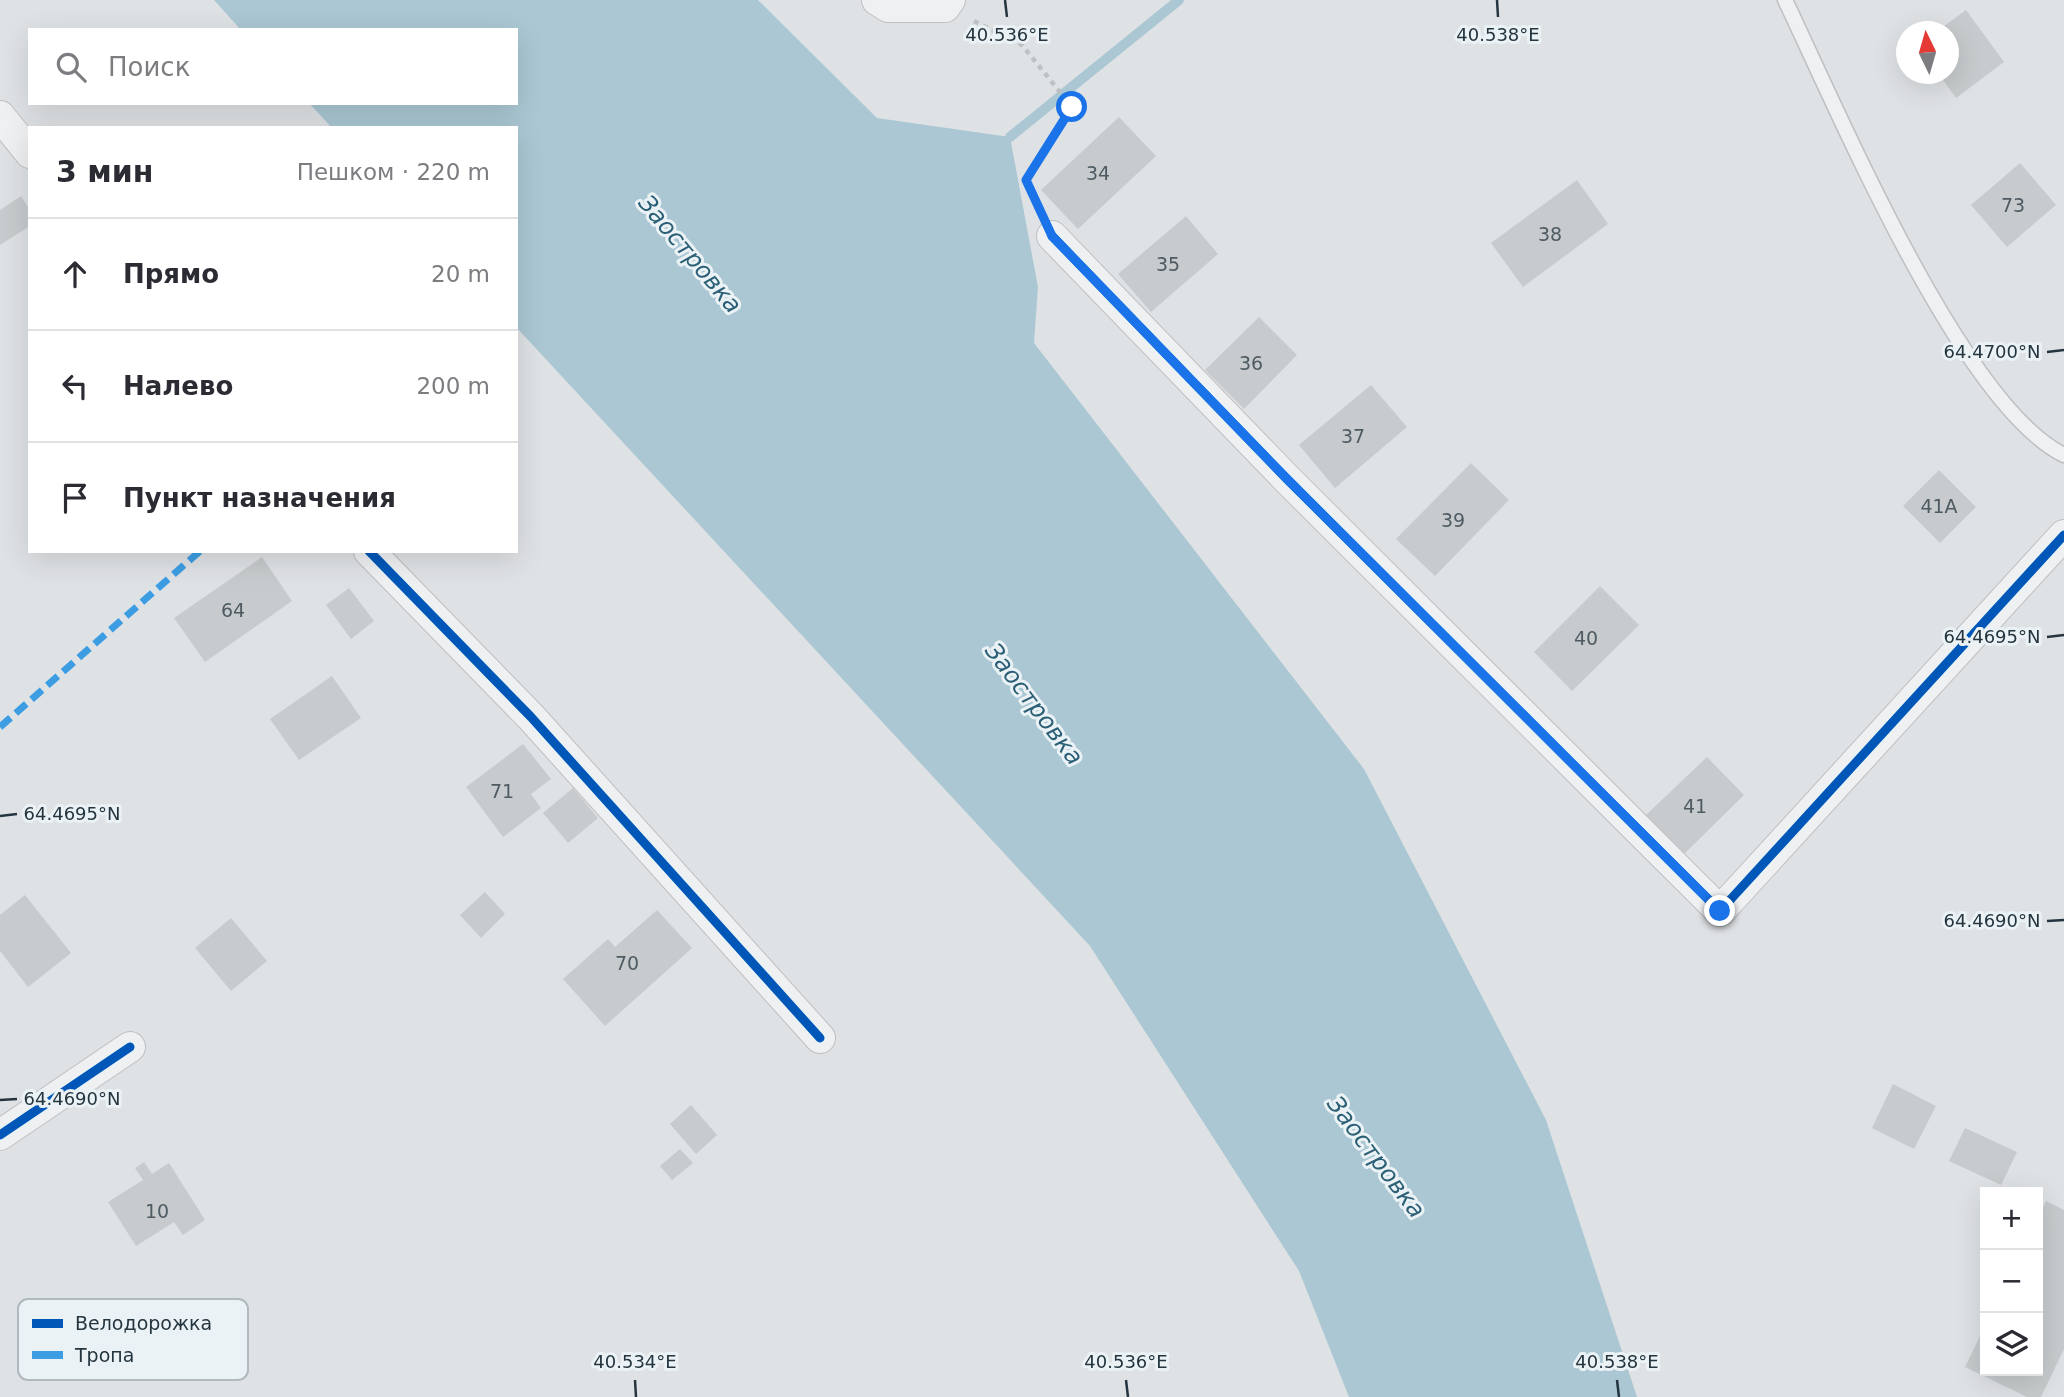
<!DOCTYPE html>
<html lang="ru">
<head>
<meta charset="utf-8">
<style>
	:root { --surface:#fff; --page:#f2f2f3; --text:#2b2b33; --muted:#7c7c81; --line:#e1e1e2 }
	body { margin:0; font-family:"DejaVu Sans",sans-serif; background:var(--page); color:var(--text) }
	.controls { position:absolute; right:21px; bottom:21px; display:grid; overflow:hidden; border-radius:0px; box-shadow:0 7px 28px #0002 }
	.controls button { width:63px; height:63px; display:grid; place-items:center; padding:0; border:0; border-bottom:2px solid var(--line); background:var(--surface); color:var(--text); font:35px sans-serif }
	.compass { position:absolute; left:1896px; top:21px; width:63px; height:63px; border-radius:50%; background:var(--surface); box-shadow:0 7px 28px #0002; rotate:355deg }
	.stop { position:absolute; width:21px; height:21px; margin:-16px; border:5px solid #1a73e8; border-radius:50%; background:#fff }
	.stop.end { background:#1a73e8; border-color:#fff; box-shadow:0 2px 7px #0008 }
	.list { margin:0; padding:0; list-style:none }
	h2 { display:flex; justify-content:space-between; align-items:center; height:91px; margin:0; padding:0 28px; font-size:30px }
	h2 small { font-size:23px; font-weight:400; color:var(--muted) }
	.list li { display:grid; grid-template-columns:46px 1fr auto; gap:21px; align-items:center; box-sizing:border-box; height:112px; padding:0 28px; border-top:2px solid var(--line) }
	.list b { display:block; font-size:26px; white-space:nowrap }
	.list em { font-size:23px; font-style:normal; color:var(--muted) }
	.icon { flex:none; width:38px; height:38px; fill:none; stroke:currentColor; stroke-width:2; stroke-linecap:round; stroke-linejoin:round }
	.map { position:relative; flex:none; width:2064px; height:1397px; overflow:hidden }
	.search { position:absolute; background:var(--surface); box-shadow:0 7px 28px #0002; left:28px; top:28px; width:490px; height:77px; display:flex; align-items:center; gap:18px; box-sizing:border-box; padding:0 24px; border-radius:0px; color:var(--muted); font-size:26px }
	.panel { position:absolute; background:var(--surface); box-shadow:0 7px 28px #0002; left:28px; top:126px; width:490px; height:427px; border-radius:0px }
	.map>svg:first-child { display:block }
	.water { fill:#aac7d3 }
	.lines { fill:none; stroke-linecap:round; stroke-linejoin:round }
	.stream { stroke:#aac7d3; stroke-width:10 }
	.building { fill:#c7cbcd }
	.service-casing { stroke:#bdc0c3; stroke-width:17 }
	.minor-casing { stroke:#bdc0c3; stroke-width:32 }
	.path { stroke:#bdc1c4; stroke-width:4.5; stroke-dasharray:5 5; stroke-linecap:butt }
	.service { stroke:#eef0f2; stroke-width:14 }
	.minor { stroke:#eef0f2; stroke-width:30 }
	.quiet { stroke:#3c9de3; stroke-width:7; stroke-dasharray:14 7; stroke-linecap:butt }
	.cycleway-casing { stroke:#ebf2f5; stroke-width:13 }
	.cycleway { stroke:#0057b8; stroke-width:9 }
	.route { stroke:#1a73e8; stroke-width:9 }
	.ticks { fill:none; stroke:#24353f; stroke-width:2.5 }
	.labels { text-anchor:middle; dominant-baseline:central; stroke-width:6; stroke-linejoin:round; paint-order:stroke }
	.number-label { font-size:19px; fill:#4e5b63 }
	.water-label { font-size:24px; font-style:italic; fill:#2b5f76; stroke:#ebf2f5 }
	.key { fill:#ebf2f5; stroke:#afb9be; stroke-width:2 }
	.key-label { font-size:19px; fill:#24353f }
	.ticks-label { font-size:18px; text-anchor:middle; fill:#24353f; stroke:#ebf2f5; stroke-width:6; stroke-linejoin:round; paint-order:stroke }
</style>
</head>
<body>
<div class="map">
<svg width="2064" height="1397" viewBox="0 0 2064 1397">
	<rect width="100%" height="100%" fill="#dfe2e5"/>
	<!-- water -->
	<polygon class="water" points="214,0 758,0 877,118 1010,137 1038,287 1034,343 1364,769 1546,1120 1637,1397 1349,1397 1299,1271 1090,946 516,327 516,128 332,128 309,103 516,103 516,30 241,30"/>
	<g class="lines">
		<!-- stream -->
		<polyline class="stream" points="1010,137 1179,0"/>
	</g>
	<!-- building -->
	<g class="building">
		<polygon points="1966,10 2004,62 1956,98 1939,74 1948,74 1948,32 1936,32"/>
		<polygon points="1119,117 1156,156 1078,229 1041,190"/>
		<polygon points="2020,163 2056,205 2007,247 1971,205"/>
		<polygon points="1577,180 1608,224 1523,287 1491,243"/>
		<polygon points="21,196 30,210 30,226 0,245 0,210"/>
		<polygon points="1186,216 1218,254 1151,312 1118,274"/>
		<polygon points="1259,317 1297,355 1244,409 1205,370"/>
		<polygon points="1371,385 1407,427 1335,488 1299,445"/>
		<polygon points="1471,463 1509,500 1435,576 1396,539"/>
		<polygon points="1939,470 1976,507 1940,543 1903,506"/>
		<polygon points="262,557 292,601 205,662 174,618"/>
		<polygon points="1600,586 1639,625 1572,691 1534,652"/>
		<polygon points="349,588 374,621 351,639 326,605"/>
		<polygon points="332,676 361,718 299,760 270,719"/>
		<polygon points="523,744 551,779 531,794 541,808 503,837 466,787"/>
		<polygon points="1707,757 1744,795 1683,855 1645,816"/>
		<polygon points="573,788 598,818 568,843 543,813"/>
		<polygon points="485,892 505,914 481,938 460,915"/>
		<polygon points="25,895 71,953 28,987 0,951 0,915"/>
		<polygon points="657,910 692,948 605,1026 563,979 608,939 615,947"/>
		<polygon points="231,918 267,961 231,991 195,948"/>
		<polygon points="1893,1084 1936,1106 1914,1149 1872,1128"/>
		<polygon points="691,1105 717,1135 696,1154 670,1124"/>
		<polygon points="1965,1128 2017,1152 2001,1185 1949,1161"/>
		<polygon points="680,1149 693,1163 672,1180 660,1166"/>
		<polygon points="144,1162 152,1174 169,1163 205,1220 183,1235 174,1222 136,1246 108,1202 143,1180 135,1168"/>
		<polygon points="2046,1201 2064,1210 2064,1349 2041,1397 2027,1397 1965,1367 1985,1326 1985,1371 2038,1371 2038,1219"/>
	</g>
	<g class="lines">
		<!-- service casing -->
		<g class="service-casing">
			<path id="service" d="M1785 0C1837 108 1961 405 2064 455"/>
		</g>
		<!-- minor casing -->
		<g class="minor-casing">
			<g id="minor">
				<polyline points="877,0 888,7 945,7 950,0"/>
				<polyline points="0,116 30,153"/>
				<polyline points="1052,236 1287,479 1720,911 2064,535"/>
				<polyline points="369,551 531,717 820,1038"/>
				<polyline points="0,1135 130,1047"/>
			</g>
		</g>
		<!-- path -->
		<polyline class="path" points="974,21 1022,45 1072,107 1026,179 1039,207"/>
		<!-- service -->
		<use href="#service" class="service"/>
		<!-- minor -->
		<use href="#minor" class="minor"/>
		<!-- quiet -->
		<polyline class="quiet" points="0,727 200,551"/>
		<!-- cycleway casing -->
		<g class="cycleway-casing">
			<g id="cycleway">
				<polyline points="1052,236 1287,479 1720,911 2064,535"/>
				<polyline points="369,551 531,717 820,1038"/>
				<polyline points="0,1135 130,1047"/>
			</g>
		</g>
		<!-- cycleway -->
		<use href="#cycleway" class="cycleway"/>
	</g>
	<g class="lines">
		<!-- route -->
		<polyline class="route" points="1072,107 1026,180 1052,236 1287,479 1720,911"/>
	</g>
	<!-- ticks -->
	<path class="ticks" d="M1005 0 1007 17M1497 0 1498 17M2047 352 2064 350M2047 637 2064 635M0 816 17 814M2047 921 2064 920M0 1100 17 1099M635 1380 636 1397M1126 1380 1128 1397M1617 1380 1619 1397"/>
	<g class="labels">
		<!-- number labels -->
		<g class="number-label">
			<text x="1098" y="173">34</text>
			<text x="2013" y="205">73</text>
			<text x="1550" y="234">38</text>
			<text x="1168" y="264">35</text>
			<text x="1251" y="363">36</text>
			<text x="1353" y="436">37</text>
			<text x="1939" y="506">41А</text>
			<text x="1453" y="520">39</text>
			<text x="233" y="610">64</text>
			<text x="1586" y="638">40</text>
			<text x="502" y="791">71</text>
			<text x="1695" y="806">41</text>
			<text x="627" y="963">70</text>
			<text x="157" y="1211">10</text>
		</g>
		<!-- water labels -->
		<g class="water-label">
			<text transform="translate(690 254) rotate(50)">Заостровка</text>
			<text transform="translate(1034 704) rotate(53)">Заостровка</text>
			<text transform="translate(1376 1157) rotate(53)">Заостровка</text>
		</g>
	</g>
	<!-- legend -->
	<rect x="18" y="1299" width="230" height="81" rx="10" class="key"/>
	<rect x="32" y="1319" width="31" height="9" fill="#0057b8"/>
	<rect x="32" y="1351" width="31" height="8" fill="#3c9de3"/>
	<g class="key-label">
		<text x="75" y="1330">Велодорожка</text>
		<text x="75" y="1362">Тропа</text>
	</g>
	<g class="ticks-label">
		<text x="1007" y="41">40.536°E</text>
		<text x="1498" y="41">40.538°E</text>
		<text x="1992" y="358">64.4700°N</text>
		<text x="1992" y="643">64.4695°N</text>
		<text x="72" y="820">64.4695°N</text>
		<text x="1992" y="927">64.4690°N</text>
		<text x="72" y="1105">64.4690°N</text>
		<text x="635" y="1368">40.534°E</text>
		<text x="1126" y="1368">40.536°E</text>
		<text x="1617" y="1368">40.538°E</text>
	</g>
</svg>
<div class="controls">
<button>+</button>
<button>−</button>
<button><svg class="icon" aria-label="layers" viewBox="0 0 24 24"><path d="M12 4l9 5-9 5-9-5zM3 14l9 5 9-5"/></svg></button>
</div>
<svg class="compass" viewBox="-18 -18 36 36"><path d="M0-13l5 13h-10z" fill="#e53935"/><path d="M0 13l5-13h-10z" fill="#7c7c81"/></svg>
<div class="stop" style="left:1072px;top:107px"></div>
<div class="stop end" style="left:1720px;top:911px"></div>
<div class="search"><svg class="icon" aria-label="search" viewBox="0 0 24 24"><circle cx="10" cy="10" r="6"/><path d="M15 15l6 6"/></svg>Поиск</div>
<section class="panel">
<h2>3 мин<small>Пешком · 220 m</small></h2>
<ul class="list">
<li><svg class="icon" aria-label="ahead" viewBox="0 0 24 24"><path d="M12 20V5M6 11l6-6 6 6"/></svg><div><b>Прямо</b></div><em>20 m</em></li>
<li><svg class="icon" aria-label="left" viewBox="0 0 24 24"><path d="M17 20v-9H6M10 6l-5 5 5 5"/></svg><div><b>Налево</b></div><em>200 m</em></li>
<li><svg class="icon" aria-label="arrive" viewBox="0 0 24 24"><path d="M6 21V4h12l-3 4 3 4H6"/></svg><div><b>Пункт назначения</b></div></li>
</ul>
</section>
</div>
</body>
</html>
